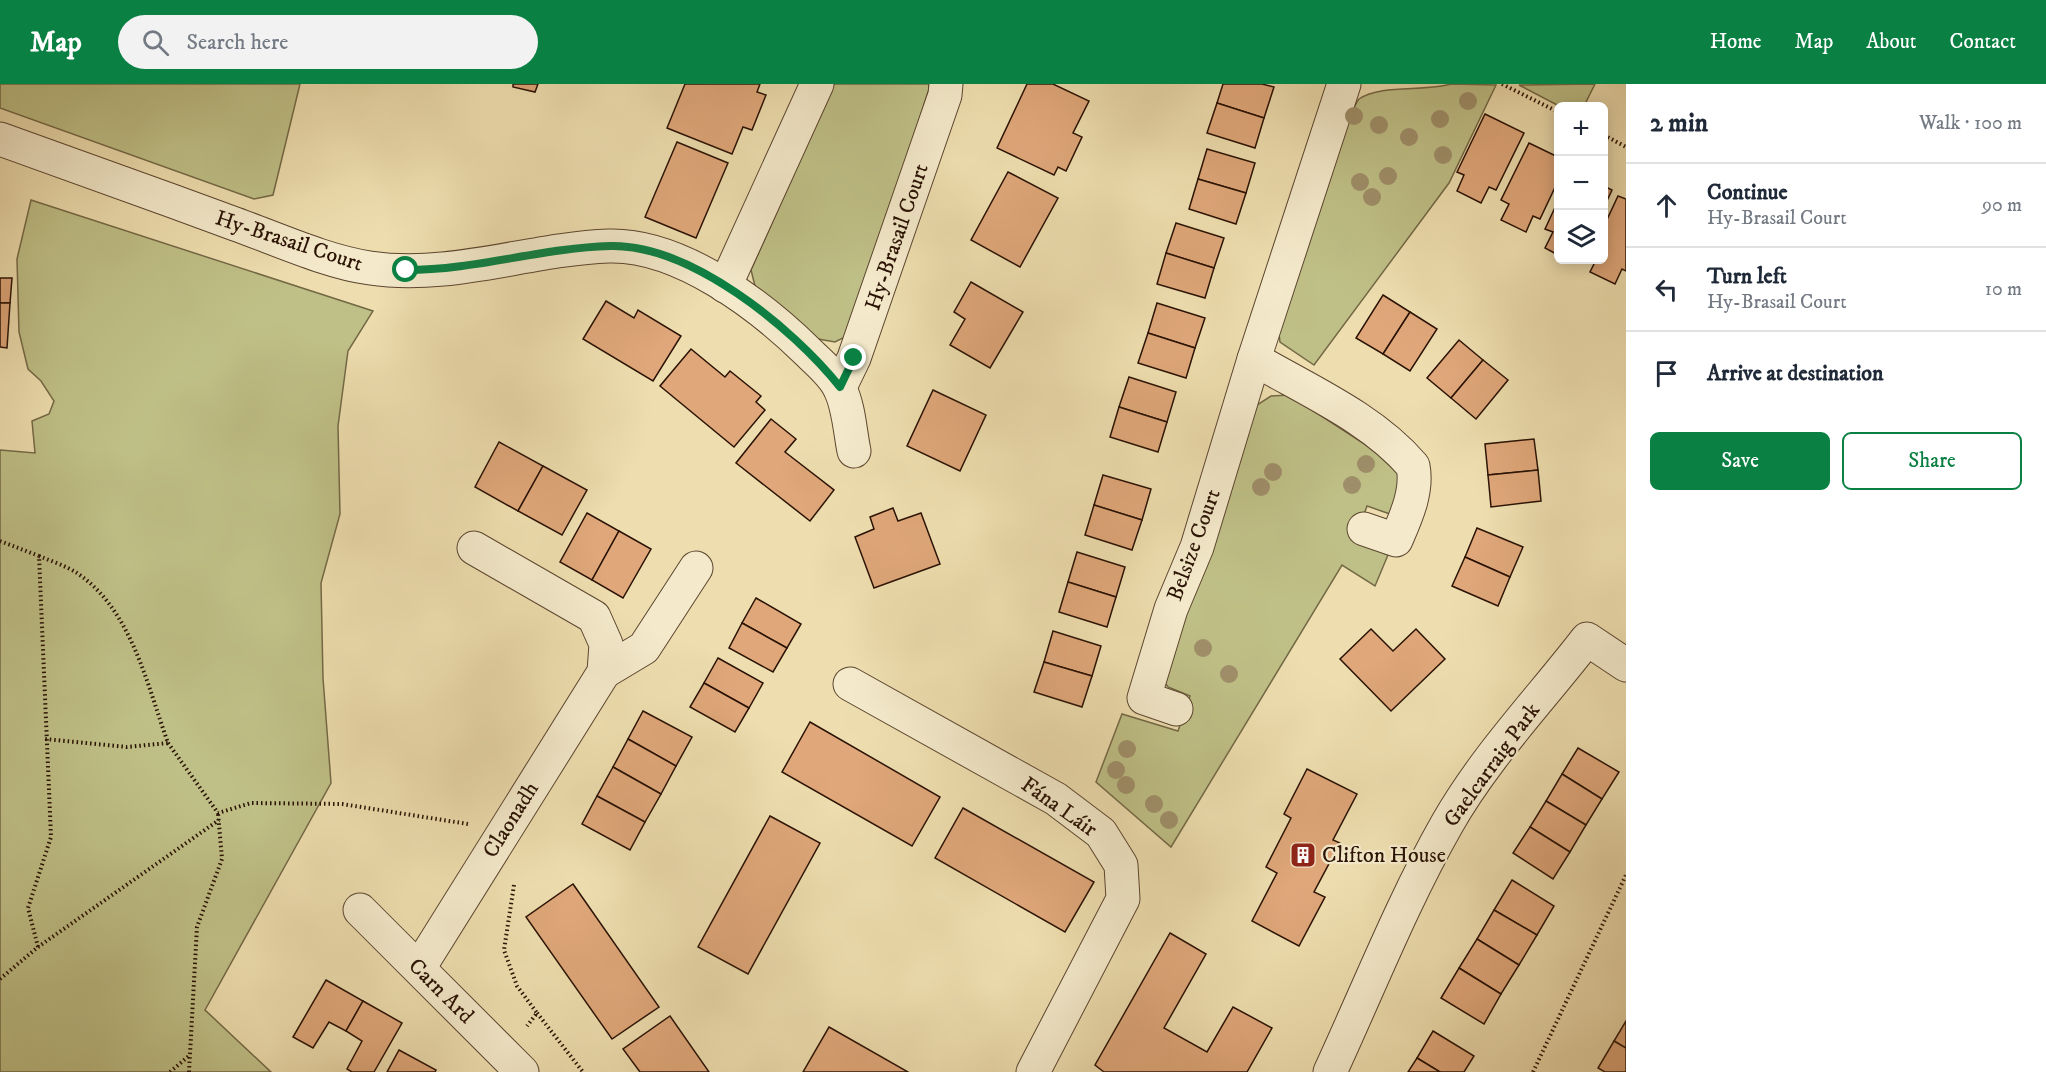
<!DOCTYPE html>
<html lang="en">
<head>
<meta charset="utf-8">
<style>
	:root { --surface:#fff; --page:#f2f2f3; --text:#1f2937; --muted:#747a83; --line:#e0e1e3; --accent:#0b8043 }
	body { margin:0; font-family:"IM FELL DW Pica",serif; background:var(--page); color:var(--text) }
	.controls { position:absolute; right:18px; top:18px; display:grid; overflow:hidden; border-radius:9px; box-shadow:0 3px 15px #0003 }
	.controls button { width:54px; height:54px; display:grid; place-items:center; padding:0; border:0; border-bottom:2px solid var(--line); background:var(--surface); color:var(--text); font:30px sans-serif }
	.stop { position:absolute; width:18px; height:18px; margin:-14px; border:4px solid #0b8043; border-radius:50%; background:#fff }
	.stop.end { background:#0b8043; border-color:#fff; box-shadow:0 2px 6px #0008 }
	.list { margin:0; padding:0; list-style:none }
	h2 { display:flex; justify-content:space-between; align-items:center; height:78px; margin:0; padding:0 24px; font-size:26px }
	h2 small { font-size:20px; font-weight:400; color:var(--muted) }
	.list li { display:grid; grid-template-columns:39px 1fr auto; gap:18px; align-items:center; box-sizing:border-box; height:84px; padding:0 24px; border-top:2px solid var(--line) }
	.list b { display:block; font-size:22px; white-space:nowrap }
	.list p { margin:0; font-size:20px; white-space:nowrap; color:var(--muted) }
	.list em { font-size:20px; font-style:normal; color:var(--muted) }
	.actions { display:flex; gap:12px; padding:18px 24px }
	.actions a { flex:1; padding:14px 0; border:2px solid var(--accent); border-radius:9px; text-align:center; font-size:21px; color:var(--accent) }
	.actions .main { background:var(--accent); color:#fff }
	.icon { flex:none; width:33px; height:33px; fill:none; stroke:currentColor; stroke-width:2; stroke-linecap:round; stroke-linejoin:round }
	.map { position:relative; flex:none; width:1626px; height:988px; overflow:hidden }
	header { display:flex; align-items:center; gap:36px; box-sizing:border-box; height:84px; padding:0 30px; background:var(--accent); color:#fff }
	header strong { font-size:28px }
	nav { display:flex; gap:33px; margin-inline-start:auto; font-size:21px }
	.search { width:420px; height:54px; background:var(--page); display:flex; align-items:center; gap:15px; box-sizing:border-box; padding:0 21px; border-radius:33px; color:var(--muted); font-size:22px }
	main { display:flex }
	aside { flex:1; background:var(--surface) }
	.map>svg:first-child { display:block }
	.green { fill:#bfc087; stroke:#746946; stroke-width:1.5 }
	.building { fill:#dfa77a; stroke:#2a1204; stroke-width:1.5 }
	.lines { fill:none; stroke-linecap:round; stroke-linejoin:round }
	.minor-casing { stroke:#5b452f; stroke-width:35 }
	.path { stroke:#2a1204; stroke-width:4; stroke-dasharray:1.5 3; stroke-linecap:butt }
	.minor { stroke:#f4eacb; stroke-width:33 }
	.tree { fill:#9f8f6a }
	.route { stroke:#0b8043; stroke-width:8 }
	.labels { text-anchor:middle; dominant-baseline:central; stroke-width:4.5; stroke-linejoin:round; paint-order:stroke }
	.street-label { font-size:22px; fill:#2a1204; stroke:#f4eacb }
	.poi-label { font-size:22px; fill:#2a1204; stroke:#f4eacb; text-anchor:start }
</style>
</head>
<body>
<header>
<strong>Map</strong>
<div class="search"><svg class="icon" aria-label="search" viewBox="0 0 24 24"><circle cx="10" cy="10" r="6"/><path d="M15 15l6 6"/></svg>Search here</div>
<nav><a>Home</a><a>Map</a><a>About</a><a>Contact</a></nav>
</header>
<main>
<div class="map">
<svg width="1626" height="988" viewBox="0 0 1626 988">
	<rect width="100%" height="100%" fill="#eedeaf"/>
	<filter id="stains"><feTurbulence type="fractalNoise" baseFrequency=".00333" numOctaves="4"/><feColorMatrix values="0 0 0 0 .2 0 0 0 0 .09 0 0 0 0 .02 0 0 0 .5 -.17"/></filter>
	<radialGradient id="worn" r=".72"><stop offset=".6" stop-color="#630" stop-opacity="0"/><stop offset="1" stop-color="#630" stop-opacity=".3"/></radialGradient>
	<!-- green -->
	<g class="green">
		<polygon points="0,0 300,0 273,111 254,115 0,24"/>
		<polygon points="834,0 929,0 929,5 853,242 843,254 835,258 818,255 755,202 751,186"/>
		<path d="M1451 0 1496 1 1449 99 1314 281 1280 258 1279 250 1347 41C1351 33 1354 21 1359 15 1381 0 1423 8 1451 0Z"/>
		<polygon points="1595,0 1584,22 1559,22 1519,1"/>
		<polygon points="31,116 373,227 348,267 338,342 340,430 321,499 323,594 331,699 205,926 271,988 0,988 0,366 35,369 32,337 49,330 54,317 41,297 28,285 19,248 17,175"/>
		<polygon points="1289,311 1394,379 1405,400 1390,430 1367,422 1355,456 1388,471 1375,502 1342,481 1171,763 1096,698 1122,630 1178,647 1190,612 1168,603 1165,599 1165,591 1257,321 1271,312"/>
	</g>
	<!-- building -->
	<g class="building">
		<polygon points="513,0 538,0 535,8 513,3"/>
		<polygon points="685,0 760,0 757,8 766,11 752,46 743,43 732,70 667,44"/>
		<polygon points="1027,0 1053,0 1089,17 1073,49 1082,53 1066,87 1058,83 1054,91 997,64"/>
		<polygon points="1223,0 1262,0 1274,3 1264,34 1217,19"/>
		<polygon points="1217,19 1264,34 1255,64 1207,49"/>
		<polygon points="1485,30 1524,49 1496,106 1489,103 1481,119 1457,107 1464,91 1457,88"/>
		<polygon points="677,58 728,79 696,154 645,133"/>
		<polygon points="1529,59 1558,73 1558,97 1540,135 1533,132 1526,148 1501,136 1509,120 1501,116"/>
		<polygon points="1207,65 1255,79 1246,109 1198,95"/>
		<polygon points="1008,88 1058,114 1020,183 971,156"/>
		<polygon points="1198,95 1246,109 1236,140 1189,125"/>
		<polygon points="1604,102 1612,106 1604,123"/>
		<polygon points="1618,112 1626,115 1626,187 1622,185 1615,200 1590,188 1596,176 1604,176 1604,142"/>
		<polygon points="1558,117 1558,171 1545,164 1553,148 1545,145"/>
		<polygon points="1176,139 1224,154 1214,184 1166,169"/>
		<polygon points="1166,169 1214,184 1205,214 1157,200"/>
		<polygon points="0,194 12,194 10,219 0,219"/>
		<polygon points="971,198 1023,228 990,284 950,261 965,235 954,228"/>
		<polygon points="1383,211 1410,228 1383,270 1356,254"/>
		<polygon points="606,217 634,234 638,226 681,252 653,297 583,255"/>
		<polygon points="0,219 10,219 7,264 0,263"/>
		<polygon points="1157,219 1205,234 1195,264 1148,249"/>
		<polygon points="1410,228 1437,245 1410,287 1383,270"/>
		<polygon points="1148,249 1195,264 1186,294 1138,279"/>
		<polygon points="1459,256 1483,276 1451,314 1427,294"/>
		<polygon points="691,265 725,293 730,287 761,312 756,318 765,326 734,363 660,302"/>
		<polygon points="1483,276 1508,296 1476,335 1451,314"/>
		<polygon points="1129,293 1176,308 1167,338 1119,323"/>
		<polygon points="933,306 986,331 960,387 907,362"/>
		<polygon points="1119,323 1167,338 1158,368 1110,353"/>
		<polygon points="771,335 796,355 785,368 834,406 810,437 736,379"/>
		<polygon points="1534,355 1538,386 1488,391 1485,360"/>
		<polygon points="499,358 543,382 518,427 475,403"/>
		<polygon points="543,382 587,406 562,451 518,427"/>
		<polygon points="1538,386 1541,417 1491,423 1488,391"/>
		<polygon points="1103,391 1151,405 1142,436 1094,421"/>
		<polygon points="1094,421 1142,436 1132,466 1085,451"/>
		<polygon points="893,424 898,437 921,429 940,480 874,504 855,453 874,445 870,433"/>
		<polygon points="587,429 619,447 592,496 560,478"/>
		<polygon points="1477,444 1523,463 1510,493 1465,473"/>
		<polygon points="619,447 651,465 623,514 592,496"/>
		<polygon points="1077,468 1125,483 1116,513 1068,498"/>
		<polygon points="1465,473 1510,493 1498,522 1452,502"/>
		<polygon points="1068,498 1116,513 1107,543 1059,528"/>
		<polygon points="756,514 801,540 787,564 742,539"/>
		<polygon points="742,539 787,564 773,588 729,564"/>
		<polygon points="1371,545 1393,567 1416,545 1445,575 1391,627 1340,575"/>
		<polygon points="1053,547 1101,562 1092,592 1044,578"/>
		<polygon points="718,574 763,599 749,624 704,599"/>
		<polygon points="1044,578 1092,592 1082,623 1034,608"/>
		<polygon points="704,599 749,624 735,648 690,623"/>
		<polygon points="643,627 692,653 676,682 628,655"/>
		<polygon points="810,638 940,713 912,762 782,688"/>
		<polygon points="628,655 676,682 661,710 613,683"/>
		<polygon points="1578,664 1619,688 1602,715 1562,690"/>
		<polygon points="613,683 661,710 645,738 597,712"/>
		<polygon points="1307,685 1357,710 1333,756 1340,759 1314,808 1325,813 1299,862 1252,837 1277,789 1266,783 1291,734 1284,730"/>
		<polygon points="1562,690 1602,715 1586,741 1546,717"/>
		<polygon points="597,712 645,738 630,766 582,740"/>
		<polygon points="1546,717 1586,741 1570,768 1530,743"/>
		<polygon points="963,724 1094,798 1065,848 935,774"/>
		<polygon points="770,732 820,759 748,890 698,863"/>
		<polygon points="1530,743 1570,768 1553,795 1513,769"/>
		<polygon points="1512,796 1554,822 1537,851 1494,826"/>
		<polygon points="573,800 659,923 612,955 526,833"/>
		<polygon points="1494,826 1537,851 1519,881 1477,855"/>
		<polygon points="1170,849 1206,870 1164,944 1207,968 1233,923 1272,944 1247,988 1104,988 1095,981"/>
		<polygon points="1477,855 1519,881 1501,910 1459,884"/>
		<polygon points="1459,884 1501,910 1484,940 1441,914"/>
		<polygon points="326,896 363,917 346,947 329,938 313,964 293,953"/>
		<polygon points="363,917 402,939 374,988 352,988 347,985 362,957 346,947"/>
		<polygon points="670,932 709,988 640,988 623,965"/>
		<polygon points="1626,937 1626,964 1614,957"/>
		<polygon points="829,943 908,988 803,988"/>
		<polygon points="1433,947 1474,972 1464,988 1440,988 1417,974"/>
		<polygon points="1614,957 1626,964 1626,988 1605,988 1598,984"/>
		<polygon points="399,966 436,986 435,988 387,988"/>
		<polygon points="1417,974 1440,988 1408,988"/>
	</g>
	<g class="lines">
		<!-- minor casing -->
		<g class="minor-casing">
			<g id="minor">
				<path d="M0 55C79 83 157 111 235 140 277 155 327 178 370 184 451 196 529 165 609 162 680 160 760 221 808 268 819 279 834 291 840 305 849 323 850 348 854 367"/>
				<polyline points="725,202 817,0"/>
				<path d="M1254 275C1307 306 1372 334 1413 382 1418 407 1406 433 1396 456L1364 445"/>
				<polyline points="840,303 854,274 945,11 946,0"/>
				<polyline points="604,588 644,564 696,484"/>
				<polyline points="850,600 1056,715 1101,749 1121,781 1123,815 1033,988"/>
				<polyline points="1176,625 1144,614 1171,525 1197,463 1254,275 1344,0"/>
				<polyline points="360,826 522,988"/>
				<polyline points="419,884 604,588 606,560 594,533 474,464"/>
				<path d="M1330 988C1368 906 1402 819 1447 740 1485 673 1540 616 1587 555L1626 581"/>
			</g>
		</g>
		<!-- path -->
		<g class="path">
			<polyline points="1502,0 1558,28"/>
			<polyline points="1604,51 1626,63"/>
			<polyline points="0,457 39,472 51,753 28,824 38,863"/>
			<path d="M39 472C51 477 66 482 77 489 132 526 147 601 168 659L127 663 45 655"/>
			<polyline points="168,659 218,729 251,719 342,720 468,740"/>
			<polyline points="514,801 504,866 517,902 537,929 527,942"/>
			<polyline points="0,895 38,863 219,736"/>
			<polyline points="537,929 583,988"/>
			<polyline points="170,988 190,971"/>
			<polyline points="189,988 197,843 222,775 218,729"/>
			<polyline points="1533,988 1626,791"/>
		</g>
		<!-- minor -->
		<use href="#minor" class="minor"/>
	</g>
	<!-- trees -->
	<g class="tree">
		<circle cx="1468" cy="17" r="9"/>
		<circle cx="1354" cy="32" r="9"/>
		<circle cx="1440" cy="35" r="9"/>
		<circle cx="1379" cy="41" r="9"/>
		<circle cx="1409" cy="53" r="9"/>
		<circle cx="1443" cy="71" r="9"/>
		<circle cx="1388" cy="92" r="9"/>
		<circle cx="1360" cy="98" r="9"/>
		<circle cx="1372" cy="113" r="9"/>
		<circle cx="1366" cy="380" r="9"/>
		<circle cx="1273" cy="388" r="9"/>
		<circle cx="1352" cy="401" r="9"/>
		<circle cx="1261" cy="403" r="9"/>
		<circle cx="1203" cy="564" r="9"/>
		<circle cx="1229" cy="590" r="9"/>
		<circle cx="1127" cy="665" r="9"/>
		<circle cx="1116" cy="686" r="9"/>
		<circle cx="1126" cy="701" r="9"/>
		<circle cx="1154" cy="720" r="9"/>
		<circle cx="1169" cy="736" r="9"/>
	</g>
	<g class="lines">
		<!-- route -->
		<path class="route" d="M406 186C476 186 541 164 610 162 690 160 792 243 840 303L854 274"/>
	</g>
	<!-- icons -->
	<defs>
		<g id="building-square" transform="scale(1.35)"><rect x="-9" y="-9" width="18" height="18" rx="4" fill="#8f2418" stroke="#f4eacb"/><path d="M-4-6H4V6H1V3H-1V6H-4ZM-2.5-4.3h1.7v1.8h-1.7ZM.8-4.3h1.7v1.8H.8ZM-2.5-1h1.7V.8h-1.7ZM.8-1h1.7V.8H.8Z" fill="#fff"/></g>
	</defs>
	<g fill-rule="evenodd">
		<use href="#building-square" x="1303" y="771"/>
	</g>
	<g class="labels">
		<!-- street labels -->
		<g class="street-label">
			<text transform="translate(897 153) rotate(-71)">Hy-Brasail Court</text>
			<text transform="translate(289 157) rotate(18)">Hy-Brasail Court</text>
			<text transform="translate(1194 461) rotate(-70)">Belsize Court</text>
			<text transform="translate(1492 681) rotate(-54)">Gaelcarraig Park</text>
			<text transform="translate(1059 723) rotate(35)">Fána Láir</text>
			<text transform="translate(511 736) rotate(-58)">Claonadh</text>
			<text transform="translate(441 907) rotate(45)">Carn Ard</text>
		</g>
		<!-- poi labels -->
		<g class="poi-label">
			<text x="1322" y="771">Clifton House</text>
		</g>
	</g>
	<rect width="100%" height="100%" filter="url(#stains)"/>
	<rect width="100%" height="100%" fill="url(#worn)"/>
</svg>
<div class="controls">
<button>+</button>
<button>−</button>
<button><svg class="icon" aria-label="layers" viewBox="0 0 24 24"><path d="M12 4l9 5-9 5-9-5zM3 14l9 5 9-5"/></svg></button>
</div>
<div class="stop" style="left:406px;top:186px"></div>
<div class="stop end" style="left:854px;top:274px"></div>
</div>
<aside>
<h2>2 min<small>Walk · 100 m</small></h2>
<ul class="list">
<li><svg class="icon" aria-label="ahead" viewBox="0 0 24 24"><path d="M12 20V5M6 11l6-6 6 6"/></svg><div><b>Continue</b><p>Hy-Brasail Court</p></div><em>90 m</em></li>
<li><svg class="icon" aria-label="left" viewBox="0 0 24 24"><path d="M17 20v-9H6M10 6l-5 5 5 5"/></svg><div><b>Turn left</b><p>Hy-Brasail Court</p></div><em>10 m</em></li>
<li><svg class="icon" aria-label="arrive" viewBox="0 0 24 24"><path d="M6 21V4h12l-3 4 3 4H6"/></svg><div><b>Arrive at destination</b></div></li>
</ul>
<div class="actions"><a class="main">Save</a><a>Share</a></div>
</aside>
</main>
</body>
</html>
